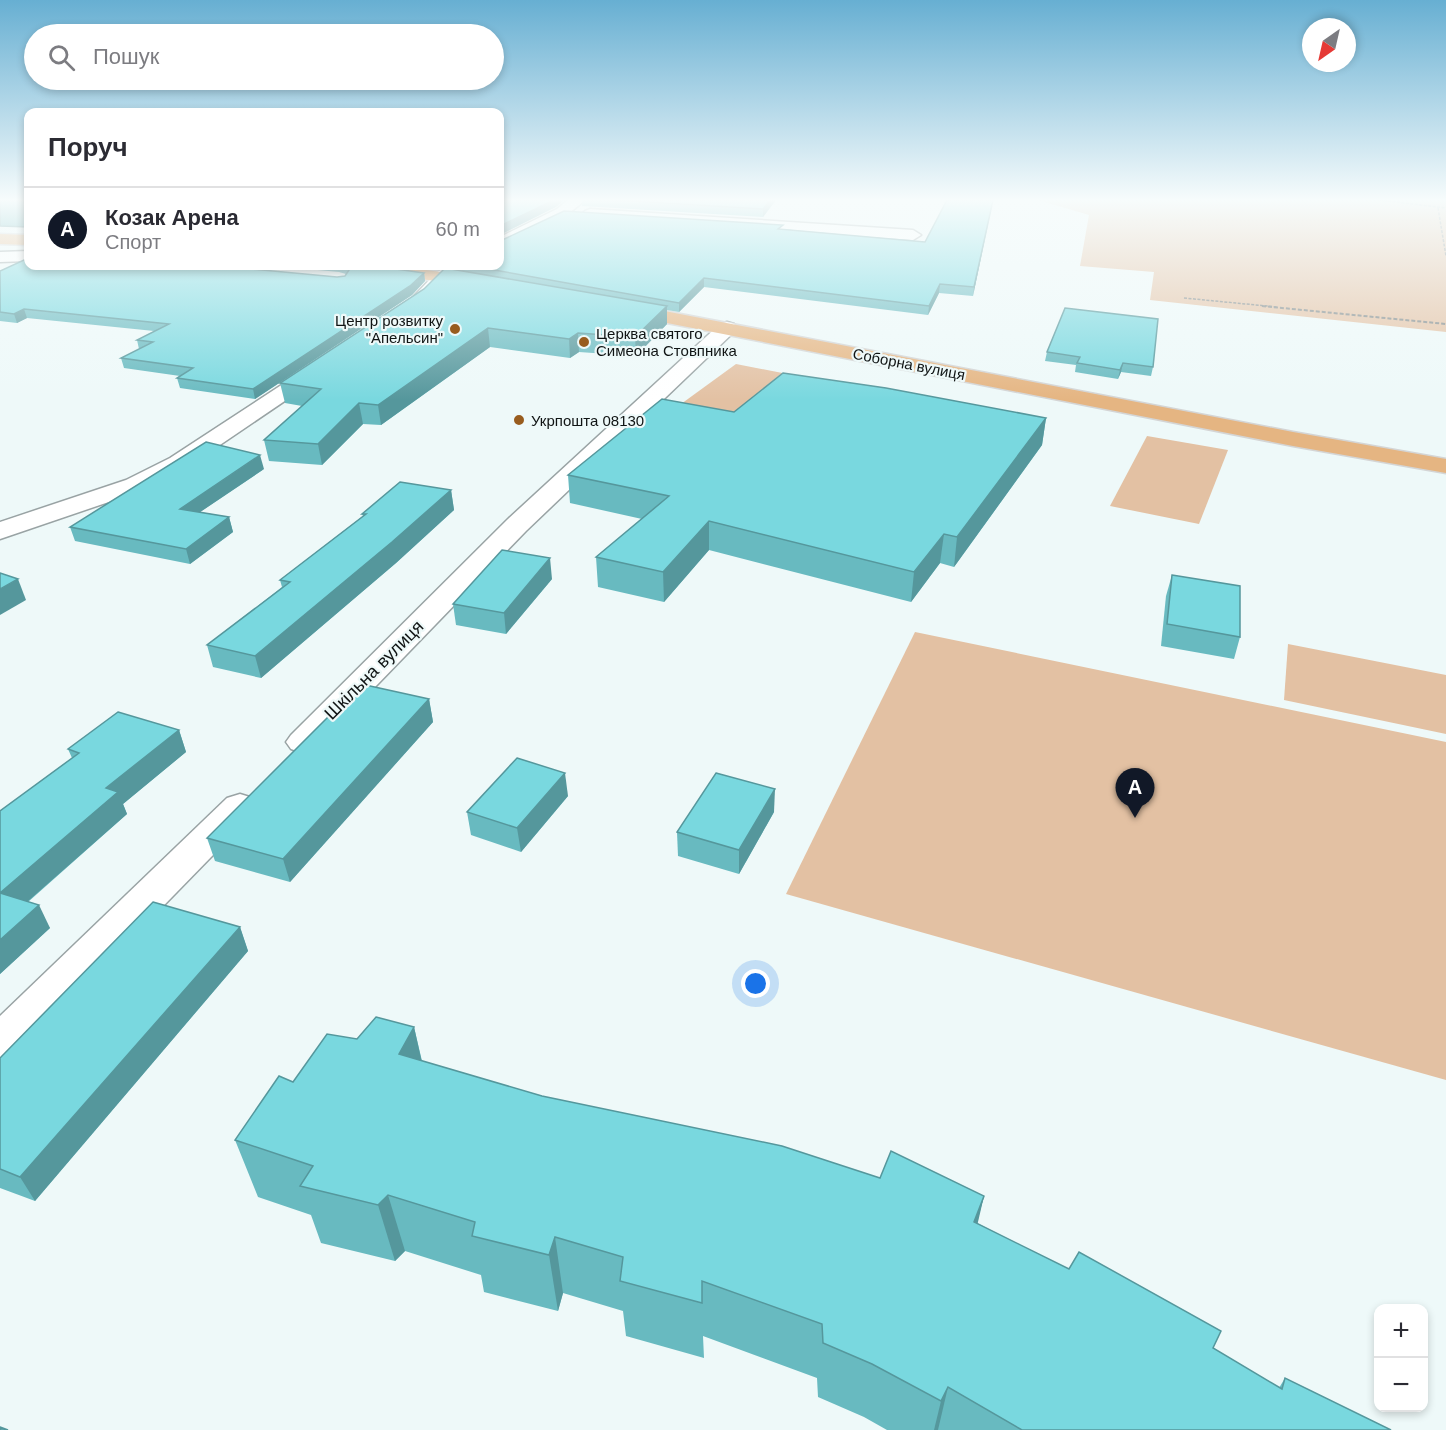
<!DOCTYPE html>
<html lang="uk">
<head>
<meta charset="utf-8">
<style>
	:root { --surface:#fff; --page:#f2f2f3; --text:#2b2b33; --muted:#7c7c81; --line:#e1e1e2; --accent:#111827 }
	body { margin:0; font-family:Arial,sans-serif; background:var(--page); color:var(--text) }
	.controls { position:absolute; right:18px; bottom:18px; display:grid; overflow:hidden; border-radius:12px; box-shadow:0 3px 9px #0003 }
	.controls button { width:54px; height:54px; display:grid; place-items:center; padding:0; border:0; border-bottom:2px solid var(--line); background:var(--surface); color:var(--text); font:30px sans-serif }
	.compass { position:absolute; left:1302px; top:18px; width:54px; height:54px; border-radius:50%; background:var(--surface); box-shadow:0 3px 9px #0003; rotate:214deg }
	.you { position:absolute; left:756px; top:984px; width:21px; height:21px; margin:-15px; border:4px solid #fff; border-radius:50%; background:#1a73e8; box-shadow:0 0 0 9px #1a73e833 }
	.badge { display:grid; place-items:center; width:39px; height:39px; border-radius:50%; background:var(--accent); color:#fff; font-size:20px; font-weight:700 }
	.pin { position:absolute; translate:-50% -50px; filter:drop-shadow(0 2px 3px #0008) }
	.pin::after { content:''; position:absolute; top:32px; width:21px; height:18px; background:inherit; clip-path:polygon(0 0,100% 0,50% 100%) }
	.list { margin:0; padding:0; list-style:none }
	h2 { display:flex; justify-content:space-between; align-items:center; height:78px; margin:0; padding:0 24px; font-size:26px }
	h2 small { font-size:20px; font-weight:400; color:var(--muted) }
	.list li { display:grid; grid-template-columns:39px 1fr auto; gap:18px; align-items:center; box-sizing:border-box; height:84px; padding:0 24px; border-top:2px solid var(--line) }
	.list b { display:block; font-size:22px; white-space:nowrap }
	.list p { margin:0; font-size:20px; white-space:nowrap; color:var(--muted) }
	.list em { font-size:20px; font-style:normal; color:var(--muted) }
	.icon { flex:none; width:33px; height:33px; fill:none; stroke:currentColor; stroke-width:2; stroke-linecap:round; stroke-linejoin:round }
	.map { position:relative; flex:none; width:1446px; height:1430px; overflow:hidden }
	.search { position:absolute; background:var(--surface); box-shadow:0 3px 9px #0003; left:24px; top:24px; width:480px; height:66px; display:flex; align-items:center; gap:15px; box-sizing:border-box; padding:0 21px; border-radius:33px; color:var(--muted); font-size:22px }
	.panel { position:absolute; background:var(--surface); box-shadow:0 3px 9px #0003; left:24px; top:108px; width:480px; height:162px; border-radius:12px }
	.map>svg:first-child { display:block }
	.green { fill:#e3c1a3 }
	.water { fill:#47a8b0; stroke:#367c81; stroke-width:1.5 }
	.lines { fill:none; stroke-linecap:round; stroke-linejoin:round }
	.minor-casing { stroke:#99a3a4; stroke-width:3 }
	.major-casing { stroke:#d4d5d5; stroke-width:3 }
	.path-far1 { stroke:#7f8787; stroke-width:1.5; stroke-dasharray:3 1.5; stroke-linecap:butt }
	.path { stroke:#7f8787; stroke-width:2; stroke-dasharray:4 2; stroke-linecap:butt }
	.minor { fill:#fff; fill-rule:evenodd }
	.major { fill:#e5b582; fill-rule:evenodd }
	.wall { fill:#68bac0 }
	.shaded-wall { fill:#55979c }
	.building { fill:#79d8df; stroke:#55979c; stroke-width:1.5 }
	.poi-dot { fill:#985c1e; stroke:#eef9f9; stroke-width:2 }
	.labels { text-anchor:middle; dominant-baseline:central; stroke-width:4.5; stroke-linejoin:round; paint-order:stroke }
	.far-poi-label { font-size:15px; fill:#101414; stroke:#eef9f9; text-anchor:start }
	.far-street-label { font-size:15px; fill:#101414; stroke:#eef9f9 }
	.street-label { font-size:18px; fill:#101414; stroke:#eef9f9 }
</style>
</head>
<body>
<div class="map">
<svg width="1446" height="1430" viewBox="0 0 1446 1430">
	<rect width="100%" height="100%" fill="#eef9f9"/>
	<!-- green -->
	<g class="green">
		<polygon points="1038,200 1446,200 1446,332 1150,300 1154,272 1080,266 1089,215"/>
		<polygon points="736,364 803,377 731,436 659,420"/>
		<polygon points="1147,436 1228,450 1199,524 1110,506"/>
		<polygon points="915,632 1446,742 1446,1080 786,894"/>
		<polygon points="1288,644 1446,675 1446,734 1284,700"/>
	</g>
	<!-- water -->
	<polygon class="water" points="0,200 28,200 28,227 0,226"/>
	<g class="lines">
		<!-- minor casing -->
		<g class="minor-casing">
			<g id="minor">
				<polygon points="568,200 585,200 567,215 500,248 500,237 557,209"/>
				<polygon points="590,209 913,230 921,235 913,240 585,217 582,214 585,211"/>
				<polygon points="28,251 28,261 0,262 0,252"/>
				<polygon points="449,266 468,266 449,280 427,303 415,303 412,299 415,295 437,272"/>
				<polygon points="727,322 734,324 737,328 734,332 526,531 315,749 303,753 291,749 286,742 291,735 508,519 720,324"/>
				<polygon points="319,363 326,365 329,369 326,373 186,468 144,490 0,539 0,522 126,480 170,458 312,365"/>
				<polygon points="240,794 253,798 258,806 253,814 16,1057 0,1062 0,1016 227,798"/>
			</g>
		</g>
		<!-- major casing -->
		<g class="major-casing">
			<g id="major">
				<polygon points="0,234 28,235 28,245 0,244"/>
				<polygon points="362,266 400,266 480,278 486,279 489,283 486,287 480,288 370,271 364,270"/>
				<polygon points="623,303 1293,432 1446,459 1446,473 1293,446 616,313 614,309 616,305"/>
			</g>
		</g>
		<!-- path-far1 -->
		<g class="path-far1">
			<polyline points="1379,200 1446,208"/>
			<polyline points="1438,208 1446,256"/>
			<polyline points="1184,298 1277,307"/>
		</g>
		<!-- path -->
		<polyline class="path" points="1262,306 1446,324"/>
		<!-- minor -->
		<use href="#minor" class="minor"/>
		<!-- major -->
		<use href="#major" class="major"/>
	</g>
	<!-- wall -->
	<g class="wall">
		<polygon points="582,200 776,200 763,217 582,206"/>
		<polygon points="993,200 973,296 939,293 928,315 704,287 679,312 667,310 667,324 636,356 579,352 570,358 490,347 381,425 363,424 322,465 269,461 264,440 302,406 285,403 280,383 463,271 462,266 500,266 783,229 925,242"/>
		<polygon points="28,266 337,277 345,276 346,274 339,272 275,266 375,266 424,273 425,281 412,295 255,399 180,388 177,378 180,376 124,368 121,358 139,349 137,340 154,331 27,318 17,323 0,321 0,271"/>
		<polygon points="418,266 445,266 439,268"/>
		<polygon points="1047,352 1153,367 1151,376 1121,372 1118,379 1075,372 1076,365 1045,361"/>
		<polygon points="734,412 1046,418 1042,445 954,567 940,563 911,602 709,550 664,602 598,587 596,557 642,519 570,503 568,475"/>
		<polygon points="264,469 200,512 229,517 233,532 190,564 75,541 70,527"/>
		<polygon points="451,490 454,510 396,563 261,678 213,667 207,645 282,587 280,580 363,516 362,514"/>
		<polygon points="1172,575 1240,637 1234,659 1161,646 1166,596"/>
		<polygon points="552,579 506,634 456,625 453,604"/>
		<polygon points="429,699 433,722 290,882 215,861 207,838"/>
		<polygon points="179,730 186,752 123,804 127,814 28,902 50,928 0,974 0,811 72,758 68,749"/>
		<polygon points="568,796 521,852 471,835 467,812"/>
		<polygon points="774,812 739,874 678,856 677,832"/>
		<polygon points="240,927 248,951 35,1201 0,1188 0,1058"/>
		<polygon points="414,1027 422,1061 542,1096 880,1178 984,1196 977,1223 1213,1348 1279,1388 1285,1378 1391,1430 887,1430 864,1417 818,1397 817,1378 703,1336 704,1358 626,1336 623,1311 563,1293 558,1311 484,1292 481,1275 405,1251 395,1261 321,1243 311,1215 258,1197 235,1140 293,1082 357,1039"/>
	</g>
	<!-- shaded-wall -->
	<g class="shaded-wall">
		<polygon points="554,200 565,200 556,207 500,235 500,226"/>
		<polygon points="770,200 776,200 763,217 763,209"/>
		<polygon points="993,200 973,296 974,287"/>
		<polygon points="424,273 425,281 412,295 255,399 253,389"/>
		<polygon points="704,278 704,287 679,312 679,303"/>
		<polygon points="940,284 939,293 928,315 929,306"/>
		<polygon points="667,306 667,324 636,356 635,337"/>
		<polygon points="24,309 27,318 17,323 14,314"/>
		<polygon points="488,328 490,347 381,425 378,405"/>
		<polygon points="578,333 579,352 570,358 569,339"/>
		<polygon points="1123,363 1121,372 1118,379 1120,370"/>
		<polygon points="359,403 363,424 322,465 318,444"/>
		<polygon points="1046,418 1042,445 954,567 957,537"/>
		<polygon points="260,455 264,469 184,523 180,509"/>
		<polygon points="451,490 454,510 396,563 261,678 255,656"/>
		<polygon points="229,517 233,532 190,564 186,549"/>
		<polygon points="709,521 709,550 664,602 663,572"/>
		<polygon points="944,534 940,563 911,602 914,572"/>
		<polygon points="550,558 552,579 506,634 504,613"/>
		<polygon points="18,579 26,600 0,615 0,589"/>
		<polygon points="429,699 433,722 290,882 283,859"/>
		<polygon points="179,730 186,752 123,804 127,814 11,916 0,893 106,788"/>
		<polygon points="565,773 568,796 521,852 517,828"/>
		<polygon points="775,789 774,812 739,874 739,850"/>
		<polygon points="39,905 50,928 0,974 0,940"/>
		<polygon points="240,927 248,951 35,1201 20,1177"/>
		<polygon points="414,1027 427,1085 399,1054"/>
		<polygon points="388,1195 405,1251 395,1261 378,1205"/>
		<polygon points="984,1196 971,1252 974,1222"/>
		<polygon points="555,1237 563,1293 558,1311 549,1255"/>
		<polygon points="948,1387 938,1430 934,1430 941,1401"/>
	</g>
	<!-- building -->
	<g class="building">
		<polygon points="500,200 554,200 500,226"/>
		<polygon points="615,200 770,200 763,209"/>
		<polygon points="947,200 993,200 974,287 940,284 929,306 704,278 679,303 472,266 500,266 500,241 564,211 783,225 778,229 925,242"/>
		<polygon points="24,260 28,260 28,266 218,266 337,277 345,276 349,270 346,266 375,266 424,273 410,286 253,389 177,378 193,368 121,358 153,342 137,340 169,324 24,309 14,314 0,312 0,271"/>
		<polygon points="445,268 667,306 635,337 578,333 569,339 488,328 378,405 359,403 318,444 264,440 321,389 280,383 424,289"/>
		<polygon points="1065,308 1158,319 1153,367 1123,363 1120,370 1077,363 1080,357 1047,352"/>
		<polygon points="783,373 886,388 1046,418 957,537 944,534 914,572 709,521 663,572 596,557 669,496 568,475 662,399 734,412"/>
		<polygon points="206,442 260,455 180,509 229,517 186,549 70,527"/>
		<polygon points="400,482 451,490 392,542 255,656 207,645 290,582 280,580 366,514 362,514"/>
		<polygon points="502,550 550,558 504,613 453,604"/>
		<polygon points="0,573 18,579 0,589"/>
		<polygon points="1172,575 1240,586 1240,637 1167,624"/>
		<polygon points="361,684 429,699 283,859 207,838"/>
		<polygon points="118,712 179,730 106,788 118,792 0,893 0,811 79,753 68,749"/>
		<polygon points="517,758 565,773 517,828 467,812"/>
		<polygon points="716,773 775,789 739,850 677,832"/>
		<polygon points="0,893 39,905 0,940"/>
		<polygon points="153,902 240,927 20,1177 0,1169 0,1058"/>
		<polygon points="376,1017 414,1027 399,1054 542,1096 782,1146 880,1178 891,1151 984,1196 974,1222 1069,1269 1079,1252 1221,1331 1213,1348 1282,1389 1285,1378 1391,1430 1022,1430 948,1387 941,1401 872,1364 823,1343 822,1324 702,1281 702,1303 620,1281 623,1257 555,1237 549,1255 472,1236 475,1222 388,1195 378,1205 300,1186 313,1166 235,1140 279,1076 293,1082 327,1034 357,1039"/>
		<polygon points="0,1427 8,1430 0,1430"/>
	</g>
	<!-- sky -->
	<linearGradient id="sky" x2="0" y2="1"><stop stop-color="#67afd2"/><stop offset="0.5" stop-color="#f7fcfc"/><stop offset="1" stop-color="#f7fcfc" stop-opacity="0"/></linearGradient>
	<rect width="1446" height="400" fill="url(#sky)"/>
	<!-- markers -->
	<g class="poi-dot">
		<circle cx="455" cy="329" r="6"/>
		<circle cx="584" cy="342" r="6"/>
		<circle cx="519" cy="420" r="6"/>
	</g>
	<g class="labels">
		<!-- far-poi labels -->
		<g class="far-poi-label">
			<text x="443" y="320" text-anchor="end">Центр розвитку<tspan x="443" dy="17">"Апельсин"</tspan></text>
			<text x="596" y="333">Церква святого<tspan x="596" dy="17">Симеона Стовпника</tspan></text>
			<text x="531" y="420">Укрпошта 08130</text>
		</g>
		<!-- far-street labels -->
		<g class="far-street-label">
			<text transform="translate(909 364) rotate(11)">Соборна вулиця</text>
		</g>
		<!-- street labels -->
		<g class="street-label">
			<text transform="translate(374 670) rotate(-45)">Шкільна вулиця</text>
		</g>
	</g>
</svg>
<div class="controls">
<button>+</button>
<button>−</button>
</div>
<svg class="compass" viewBox="-18 -18 36 36"><path d="M0-13l5 13h-10z" fill="#e53935"/><path d="M0 13l5-13h-10z" fill="#7c7c81"/></svg>
<div class="you"></div>
<div class="pin badge" style="left:1135px;top:818px">A</div>
<div class="search"><svg class="icon" aria-label="search" viewBox="0 0 24 24"><circle cx="10" cy="10" r="6"/><path d="M15 15l6 6"/></svg>Пошук</div>
<section class="panel">
<h2>Поруч<small></small></h2>
<ul class="list">
<li><span class="badge">A</span><div><b>Козак Арена</b><p>Спорт</p></div><em>60 m</em></li>
</ul>
</section>
</div>
</body>
</html>
